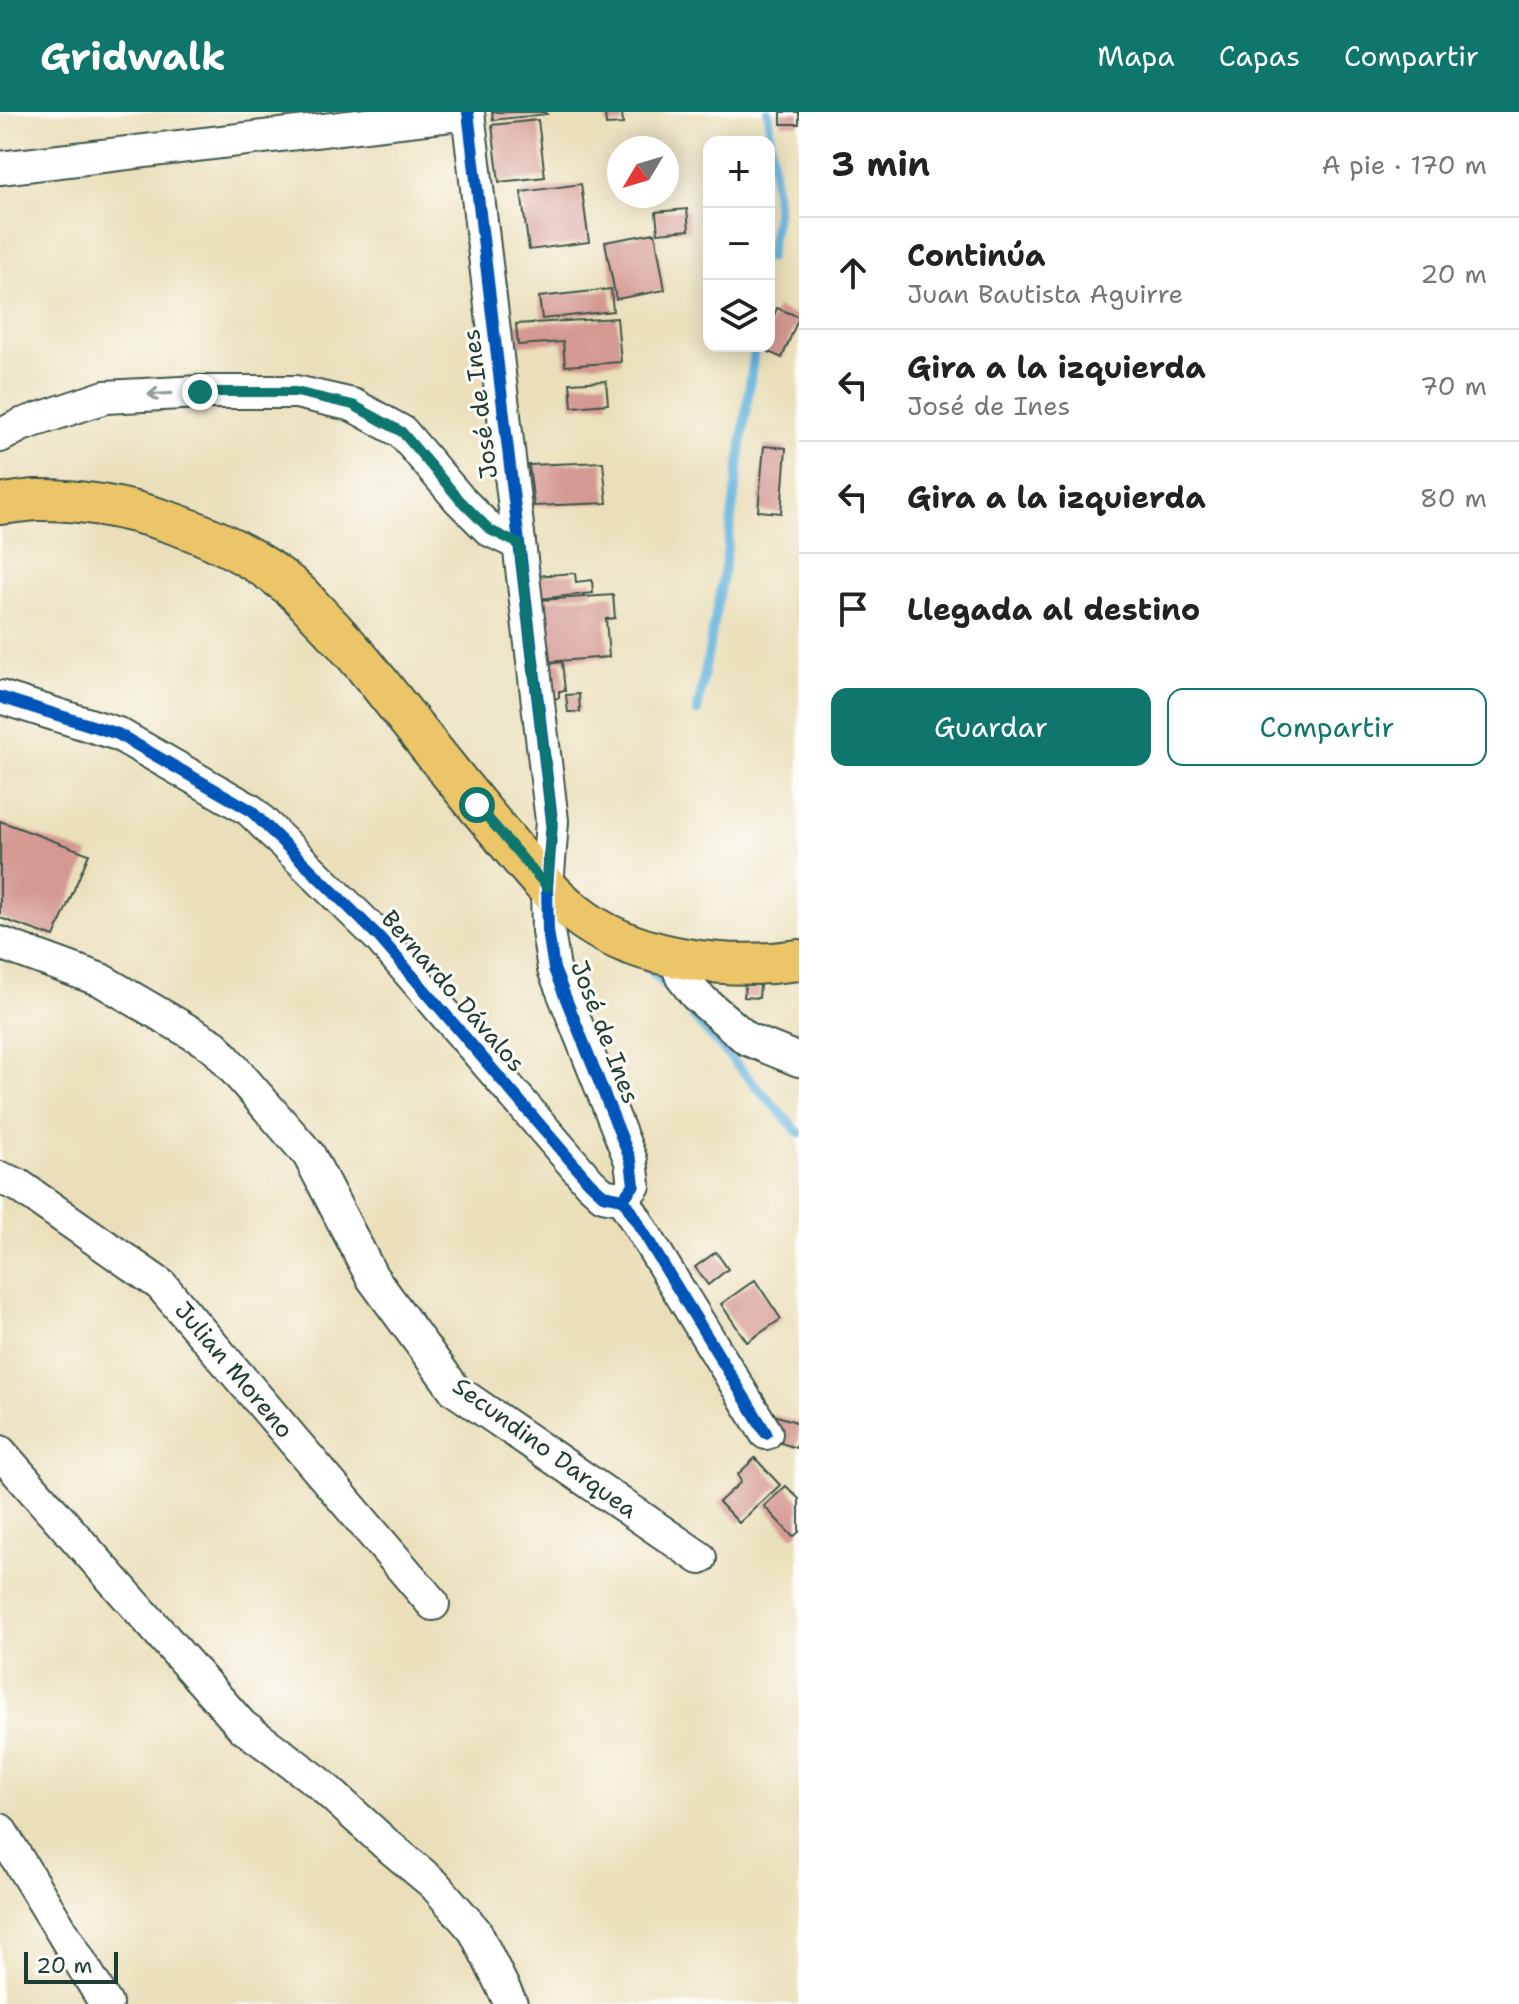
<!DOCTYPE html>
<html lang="es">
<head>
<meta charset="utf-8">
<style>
	:root { --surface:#fff; --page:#f2f2f2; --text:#222; --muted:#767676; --line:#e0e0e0; --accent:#0f766e }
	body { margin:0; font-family:"Shantell Sans",sans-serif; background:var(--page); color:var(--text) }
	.controls { position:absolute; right:24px; top:24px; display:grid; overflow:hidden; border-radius:16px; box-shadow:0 4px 20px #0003 }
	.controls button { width:72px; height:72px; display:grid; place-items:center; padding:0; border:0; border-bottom:2px solid var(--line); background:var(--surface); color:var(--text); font:40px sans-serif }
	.compass { position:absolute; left:607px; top:24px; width:72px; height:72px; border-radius:50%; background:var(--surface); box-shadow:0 4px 20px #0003; rotate:232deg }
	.scale { position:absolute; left:24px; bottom:20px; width:94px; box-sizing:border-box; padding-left:8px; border:4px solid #1f3d34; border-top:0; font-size:22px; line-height:28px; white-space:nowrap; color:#1f3d34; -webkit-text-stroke:6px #fdfcf7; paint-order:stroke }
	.stop { position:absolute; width:24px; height:24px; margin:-18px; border:6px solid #0f766e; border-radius:50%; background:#fff }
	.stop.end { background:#0f766e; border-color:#fff; box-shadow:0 2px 8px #0008 }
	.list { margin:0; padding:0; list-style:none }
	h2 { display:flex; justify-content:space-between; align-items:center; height:104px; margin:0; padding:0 32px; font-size:34px }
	h2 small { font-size:26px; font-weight:400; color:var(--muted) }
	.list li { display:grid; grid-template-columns:52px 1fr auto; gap:24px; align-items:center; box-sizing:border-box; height:112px; padding:0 32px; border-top:2px solid var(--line) }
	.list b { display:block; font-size:30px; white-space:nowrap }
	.list p { margin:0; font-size:26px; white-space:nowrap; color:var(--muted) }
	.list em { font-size:26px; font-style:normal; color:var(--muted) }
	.actions { display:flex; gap:16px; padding:24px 32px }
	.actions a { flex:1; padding:18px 0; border:2px solid var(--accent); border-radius:16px; text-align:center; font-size:28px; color:var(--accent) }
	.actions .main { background:var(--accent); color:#fff }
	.icon { flex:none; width:44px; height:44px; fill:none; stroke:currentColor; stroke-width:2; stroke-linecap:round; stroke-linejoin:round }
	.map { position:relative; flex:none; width:799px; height:1892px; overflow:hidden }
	header { display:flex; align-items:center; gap:48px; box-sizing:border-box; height:112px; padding:0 40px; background:var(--accent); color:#fff }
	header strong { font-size:38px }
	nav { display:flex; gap:44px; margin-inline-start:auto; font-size:28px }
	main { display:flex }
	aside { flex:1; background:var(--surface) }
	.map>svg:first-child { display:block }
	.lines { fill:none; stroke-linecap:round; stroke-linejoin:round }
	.stream { stroke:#64b3de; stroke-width:9 }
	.building { fill:#d49992 }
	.minor-casing { stroke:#3d5548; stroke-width:36 }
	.major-casing { stroke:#3d5548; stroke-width:44 }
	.minor { stroke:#fff; stroke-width:32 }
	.major { stroke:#edc569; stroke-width:40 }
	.cycleway-casing { stroke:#fdfcf7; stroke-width:17 }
	.cycleway { stroke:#0057b8; stroke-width:12 }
	.oneway { stroke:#8f9e9a }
	.route { stroke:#0f766e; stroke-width:10 }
	.labels { text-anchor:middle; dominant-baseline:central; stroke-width:6; stroke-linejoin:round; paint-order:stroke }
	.street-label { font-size:24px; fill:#1f3d34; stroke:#fdfcf7 }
</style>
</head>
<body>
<header>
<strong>Gridwalk</strong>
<nav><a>Mapa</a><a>Capas</a><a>Compartir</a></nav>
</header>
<main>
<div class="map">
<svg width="799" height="1892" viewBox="0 0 799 1892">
	<rect width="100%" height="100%" fill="#fdfcf7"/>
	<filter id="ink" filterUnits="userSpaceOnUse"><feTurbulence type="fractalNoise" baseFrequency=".0125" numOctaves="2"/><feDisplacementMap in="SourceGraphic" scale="16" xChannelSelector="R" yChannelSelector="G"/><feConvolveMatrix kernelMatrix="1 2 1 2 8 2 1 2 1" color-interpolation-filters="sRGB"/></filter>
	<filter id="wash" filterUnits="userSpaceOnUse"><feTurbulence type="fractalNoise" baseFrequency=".006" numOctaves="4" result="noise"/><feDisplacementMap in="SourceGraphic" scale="32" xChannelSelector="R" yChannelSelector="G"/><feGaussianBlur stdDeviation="1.8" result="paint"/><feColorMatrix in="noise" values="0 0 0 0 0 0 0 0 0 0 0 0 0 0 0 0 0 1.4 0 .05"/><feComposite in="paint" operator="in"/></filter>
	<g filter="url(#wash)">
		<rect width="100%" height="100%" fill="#eadfba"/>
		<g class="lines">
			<!-- stream -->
			<g class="stream">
				<polyline points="768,0 777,98 769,146"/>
				<polyline points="697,600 725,453 755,234"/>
				<polyline points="645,852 799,1021"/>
			</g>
		</g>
		<g id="blocks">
			<!-- building -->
			<g class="building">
				<polygon points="492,0 546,0 547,2 493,8"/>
				<polygon points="605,0 622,0 623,12 606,13"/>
				<rect x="781" y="0" width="18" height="12"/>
				<polygon points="538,8 545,65 499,70 492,13"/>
				<polygon points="581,72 589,130 529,138 521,80"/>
				<polygon points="687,97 689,118 658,121 656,100"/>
				<polygon points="655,121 665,178 616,187 605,130"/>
				<polygon points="611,177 613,199 542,207 539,185"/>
				<polygon points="777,196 799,205 782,246 760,236 761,234 769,234 769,215"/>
				<polygon points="617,206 621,250 565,254 563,230 518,233 516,212"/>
				<polygon points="606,269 608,292 572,295 570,271"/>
				<polygon points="764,334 786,336 781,401 758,399"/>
				<polygon points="603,350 607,391 534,394 529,353"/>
				<polygon points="575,461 576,470 592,468 593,481 538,487 536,464"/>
				<polygon points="613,483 615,506 606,507 609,545 546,550 540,488"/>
				<polygon points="562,550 565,579 559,579 559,586 550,587 547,552"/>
				<polygon points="579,582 580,600 568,600 566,583"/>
				<polygon points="0,709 89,742 54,825 0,806"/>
				<polygon points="745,872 760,873 759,886 744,885"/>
				<polygon points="716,1140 728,1157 708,1173 695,1155"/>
				<polygon points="755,1168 781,1207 747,1230 721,1192"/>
				<polygon points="774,1303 799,1311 799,1327 796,1336 766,1326"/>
				<polygon points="755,1346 780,1373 739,1411 719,1390 741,1370 738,1362"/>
				<polygon points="786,1374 799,1387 799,1420 793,1425 764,1394"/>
			</g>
		</g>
	</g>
	<g filter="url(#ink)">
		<use href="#blocks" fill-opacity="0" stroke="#3d5548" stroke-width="2"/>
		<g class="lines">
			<!-- minor casing -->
			<g class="minor-casing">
				<g id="minor">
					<polyline points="468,0 552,709 547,775 548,819 554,857 631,1049 634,1073 623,1087"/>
					<polyline points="0,56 468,1"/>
					<polyline points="0,324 21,313 105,285 200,280 296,280 353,293 402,320 460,388 490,418 519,432"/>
					<polyline points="0,585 118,622 250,698 380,826 589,1070 603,1083 623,1087 766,1321"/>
					<polyline points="0,831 101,868 214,934 309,1043 372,1165 455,1278 700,1446"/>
					<polyline points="675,846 682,865 696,883 747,927 799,948"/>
					<polyline points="0,1066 18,1073 161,1173 433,1492"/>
					<polyline points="0,1340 242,1614 318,1670 385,1731 434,1772 475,1819 511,1892"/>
					<polyline points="0,1718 106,1892"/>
				</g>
			</g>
			<!-- major casing -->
			<g class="major-casing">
				<path id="major" d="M0 392C12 391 24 389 36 388 123 387 222 420 289 473 299 481 307 490 315 499 338 522 359 546 379 571 414 615 449 660 485 703 516 739 545 780 584 808 642 849 731 858 799 848"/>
			</g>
			<!-- minor -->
			<use href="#minor" class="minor"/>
			<!-- major -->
			<use href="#major" class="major"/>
			<!-- cycleway casing -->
			<g class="cycleway-casing">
				<g id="cycleway">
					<polyline points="468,0 552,709 547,775 548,819 554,857 631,1049 634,1073 623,1087"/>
					<polyline points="0,585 118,622 250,698 380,826 589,1070 603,1083 623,1087 766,1321"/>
				</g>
			</g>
			<!-- cycleway -->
			<use href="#cycleway" class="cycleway"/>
		</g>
		<!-- one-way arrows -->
		<defs><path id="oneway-shaft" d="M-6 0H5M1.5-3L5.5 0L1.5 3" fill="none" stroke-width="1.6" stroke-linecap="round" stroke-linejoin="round" transform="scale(2)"/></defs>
		<use class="oneway" href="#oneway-shaft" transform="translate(160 282) rotate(177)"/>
	</g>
	<g class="lines" filter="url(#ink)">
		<!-- route -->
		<polyline class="route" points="200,280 296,280 353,293 402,320 460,388 490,418 519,432 552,709 547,775 477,693"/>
	</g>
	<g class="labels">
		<!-- street labels -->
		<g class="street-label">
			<text transform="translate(480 292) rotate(-97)">José de Ines</text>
			<text transform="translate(453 879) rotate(49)">Bernardo Dávalos</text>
			<text transform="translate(605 920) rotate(69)">José de Ines</text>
			<text transform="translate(234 1258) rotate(50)">Julian Moreno</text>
			<text transform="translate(545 1336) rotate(36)">Secundino Darquea</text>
		</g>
	</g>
</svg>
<div class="controls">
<button>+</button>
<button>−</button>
<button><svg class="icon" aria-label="layers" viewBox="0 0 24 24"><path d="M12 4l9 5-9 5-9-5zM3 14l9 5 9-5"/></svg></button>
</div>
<svg class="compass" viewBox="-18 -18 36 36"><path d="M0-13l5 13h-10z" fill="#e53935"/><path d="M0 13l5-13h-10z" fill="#767676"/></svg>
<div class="scale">20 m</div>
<div class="stop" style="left:477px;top:693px"></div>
<div class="stop end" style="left:200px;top:280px"></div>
</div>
<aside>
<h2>3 min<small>A pie · 170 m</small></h2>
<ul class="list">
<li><svg class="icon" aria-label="ahead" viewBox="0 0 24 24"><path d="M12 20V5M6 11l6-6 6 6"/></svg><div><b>Continúa</b><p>Juan Bautista Aguirre</p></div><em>20 m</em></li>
<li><svg class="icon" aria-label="left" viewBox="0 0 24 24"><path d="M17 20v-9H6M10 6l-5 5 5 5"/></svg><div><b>Gira a la izquierda</b><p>José de Ines</p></div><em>70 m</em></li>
<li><svg class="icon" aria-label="left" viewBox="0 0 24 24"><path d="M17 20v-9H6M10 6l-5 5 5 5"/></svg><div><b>Gira a la izquierda</b></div><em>80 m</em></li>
<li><svg class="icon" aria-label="arrive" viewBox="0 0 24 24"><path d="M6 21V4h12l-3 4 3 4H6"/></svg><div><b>Llegada al destino</b></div></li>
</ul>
<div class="actions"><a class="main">Guardar</a><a>Compartir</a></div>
</aside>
</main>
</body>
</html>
